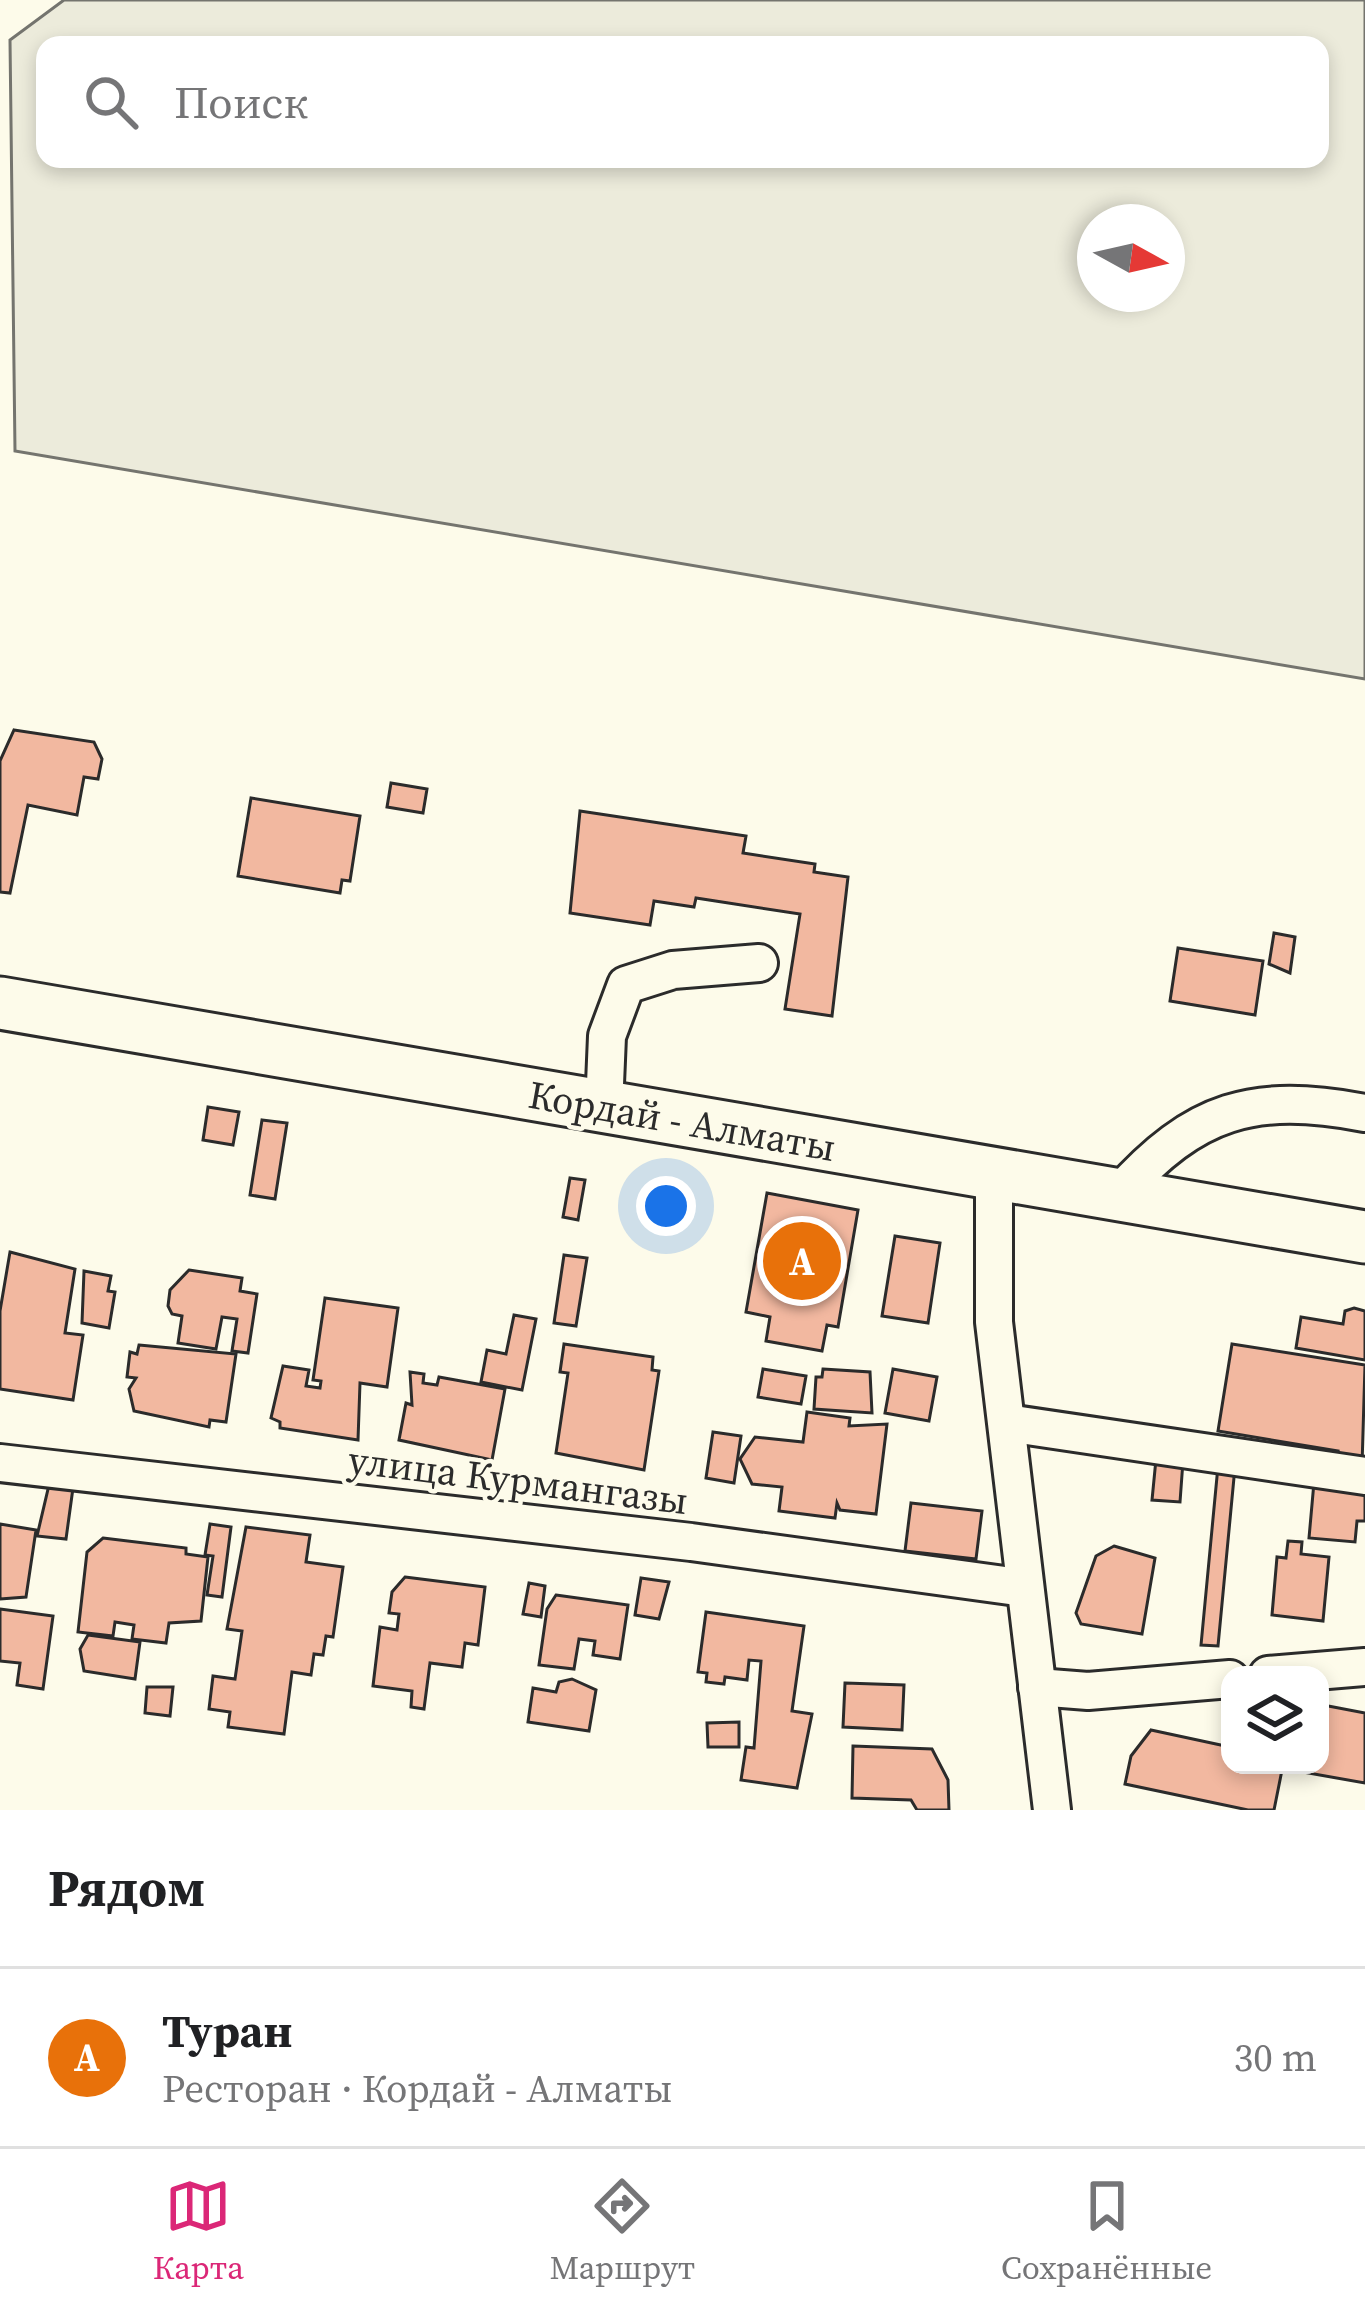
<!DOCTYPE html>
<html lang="ru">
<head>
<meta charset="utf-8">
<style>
	:root { --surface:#fff; --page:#f6f6f6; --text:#202124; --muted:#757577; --line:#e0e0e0; --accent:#db2777 }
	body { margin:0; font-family:"Source Serif 4",serif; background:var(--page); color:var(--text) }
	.controls { position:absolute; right:36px; bottom:36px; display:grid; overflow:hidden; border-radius:24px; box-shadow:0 6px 18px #0003 }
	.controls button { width:108px; height:108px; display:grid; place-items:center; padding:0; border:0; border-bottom:3px solid var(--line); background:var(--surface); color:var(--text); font:60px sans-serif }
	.compass { position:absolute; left:1077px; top:204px; width:108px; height:108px; border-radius:50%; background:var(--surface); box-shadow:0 6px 18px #0003; rotate:98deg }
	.you { position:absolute; left:666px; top:1206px; width:42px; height:42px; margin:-30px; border:9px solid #fff; border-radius:50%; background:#1a73e8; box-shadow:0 0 0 18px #1a73e833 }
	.badge { display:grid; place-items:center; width:78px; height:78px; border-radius:50%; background:var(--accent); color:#fff; font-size:39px; font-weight:700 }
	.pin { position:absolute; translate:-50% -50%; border:6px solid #fff; box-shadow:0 3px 12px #0006 }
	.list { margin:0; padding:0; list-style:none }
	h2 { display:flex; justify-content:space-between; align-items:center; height:156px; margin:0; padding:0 48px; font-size:51px }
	h2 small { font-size:39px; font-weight:400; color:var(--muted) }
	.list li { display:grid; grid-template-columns:78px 1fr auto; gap:36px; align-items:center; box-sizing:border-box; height:180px; padding:0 48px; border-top:3px solid var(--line) }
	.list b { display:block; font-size:45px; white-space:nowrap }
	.list p { margin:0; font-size:39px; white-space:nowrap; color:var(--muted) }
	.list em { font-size:39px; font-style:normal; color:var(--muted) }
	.icon { flex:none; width:66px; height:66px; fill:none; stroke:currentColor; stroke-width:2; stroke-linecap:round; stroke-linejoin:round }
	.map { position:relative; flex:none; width:1365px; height:1810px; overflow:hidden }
	.search { position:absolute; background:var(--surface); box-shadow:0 6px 18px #0003; left:36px; right:36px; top:36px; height:132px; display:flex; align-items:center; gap:30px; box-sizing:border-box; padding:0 42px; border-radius:24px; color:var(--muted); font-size:45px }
	.sheet { height:336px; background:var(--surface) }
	nav { display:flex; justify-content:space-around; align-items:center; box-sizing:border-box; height:168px; border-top:3px solid var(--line); background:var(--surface); font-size:33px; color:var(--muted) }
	nav a { display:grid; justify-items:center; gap:6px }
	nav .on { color:var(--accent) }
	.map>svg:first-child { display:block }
	.green { fill:#ecebdb; stroke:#74746e; stroke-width:3; fill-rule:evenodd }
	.building { fill:#f2b8a0; stroke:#2b2b2b; stroke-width:3 }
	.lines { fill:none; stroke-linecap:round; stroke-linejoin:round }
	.minor-casing { stroke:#2b2b2b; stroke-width:42 }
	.highway-casing { stroke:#2b2b2b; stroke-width:57 }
	.minor { stroke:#fdfbea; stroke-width:36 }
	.highway { stroke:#fdfbea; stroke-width:51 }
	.labels { text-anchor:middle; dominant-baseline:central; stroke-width:9; stroke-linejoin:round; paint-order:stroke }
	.street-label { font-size:39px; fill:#2b2b2b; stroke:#fdfbea }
</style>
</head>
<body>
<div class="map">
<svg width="1365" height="1810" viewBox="0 0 1365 1810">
	<rect width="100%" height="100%" fill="#fdfbea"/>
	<!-- green -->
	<path class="green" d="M64 0H1365V679L15 451 10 40ZM45 45H1320V159H45ZM1095 222H1167V294H1095Z"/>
	<!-- building -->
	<g class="building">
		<polygon points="14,730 94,742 102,759 98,779 84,777 77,815 28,805 10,893 0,892 0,761"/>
		<polygon points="391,783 427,789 423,813 387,807"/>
		<polygon points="251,798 360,816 350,881 342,880 340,893 238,876"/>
		<polygon points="580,811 746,836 743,853 815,864 814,872 848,877 832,1016 785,1009 800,914 696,898 694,907 654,901 650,925 570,913"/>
		<polygon points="1274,933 1295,937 1290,973 1269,964"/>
		<polygon points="1178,948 1263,961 1255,1015 1170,1001"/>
		<polygon points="208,1107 239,1112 233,1145 203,1140"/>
		<polygon points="262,1120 287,1123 275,1199 250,1195"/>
		<polygon points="570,1178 585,1180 578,1220 563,1217"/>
		<polygon points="767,1193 858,1210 838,1327 827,1325 822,1351 766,1341 770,1317 746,1312"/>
		<polygon points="895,1236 940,1243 928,1323 882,1316"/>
		<polygon points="10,1252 75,1269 65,1333 83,1335 73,1400 0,1389 0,1311"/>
		<polygon points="564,1255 587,1258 576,1326 554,1323"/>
		<polygon points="189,1270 242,1278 240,1291 257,1294 248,1353 232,1351 237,1319 222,1317 216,1349 178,1343 182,1316 172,1314 168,1306 170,1290"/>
		<polygon points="84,1271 111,1276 108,1291 115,1292 109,1328 82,1323"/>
		<polygon points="325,1298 398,1308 387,1387 360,1383 358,1440 280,1428 280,1422 271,1418 283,1366 309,1370 306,1386 320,1388 321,1381 313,1380"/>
		<polygon points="1354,1308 1365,1311 1365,1360 1296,1348 1301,1317 1343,1324 1345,1311"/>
		<polygon points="514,1315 536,1319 522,1390 481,1382 487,1350 506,1354"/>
		<polygon points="564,1344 653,1357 652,1370 659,1371 644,1470 556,1453 568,1373 560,1372"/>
		<polygon points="1232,1344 1365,1365 1362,1466 1336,1462 1338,1451 1218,1431"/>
		<polygon points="139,1345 236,1354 226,1422 210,1420 209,1427 134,1411 129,1389 136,1378 127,1377 130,1352 137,1354"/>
		<polygon points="763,1369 806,1376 801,1404 758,1397"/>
		<polygon points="823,1369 870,1372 872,1413 814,1409 816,1377 822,1377"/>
		<polygon points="893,1369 937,1377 929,1421 885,1413"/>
		<polygon points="410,1372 424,1374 423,1383 437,1385 439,1377 505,1389 492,1460 399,1440 406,1403 412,1405"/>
		<polygon points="807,1412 850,1418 849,1426 887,1424 876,1514 840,1510 837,1503 835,1518 779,1511 782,1487 752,1484 740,1459 755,1437 803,1442"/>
		<polygon points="713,1432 741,1436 734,1483 706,1478"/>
		<polygon points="1156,1459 1183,1461 1180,1502 1152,1500"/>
		<polygon points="1218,1466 1235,1467 1218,1646 1201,1645"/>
		<polygon points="1314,1482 1365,1486 1365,1521 1357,1521 1355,1542 1309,1538"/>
		<polygon points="49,1485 73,1488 66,1539 37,1536"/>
		<polygon points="911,1503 982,1511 976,1559 905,1551"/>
		<polygon points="0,1524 36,1530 26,1597 0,1599"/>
		<polygon points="210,1524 231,1527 222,1597 207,1595 213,1556 205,1555"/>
		<polygon points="246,1527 310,1535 306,1562 343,1567 333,1637 326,1636 323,1655 314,1654 311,1675 292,1672 284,1734 228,1727 230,1712 209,1709 213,1676 235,1679 242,1631 227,1629"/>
		<polygon points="103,1538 186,1548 186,1554 208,1557 201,1621 169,1623 166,1643 132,1639 134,1625 115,1622 113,1636 78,1632 87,1552"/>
		<polygon points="1288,1541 1302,1542 1301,1554 1329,1557 1323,1621 1272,1615 1277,1557 1286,1558"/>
		<polygon points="1114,1546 1155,1558 1142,1634 1081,1624 1076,1613 1096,1556"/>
		<polygon points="405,1577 485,1587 478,1645 465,1643 462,1667 430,1663 424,1709 411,1707 412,1691 373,1686 380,1627 397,1630 399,1614 389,1613 392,1592"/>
		<polygon points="641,1578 669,1582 659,1619 635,1615"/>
		<polygon points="529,1583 545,1586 541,1617 523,1614"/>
		<polygon points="556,1595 628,1605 620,1659 593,1655 595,1641 579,1639 574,1669 539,1665 547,1609"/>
		<polygon points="0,1609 53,1616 43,1689 17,1685 20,1663 0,1661"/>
		<polygon points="706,1612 804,1626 792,1711 812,1714 797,1788 741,1780 746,1747 754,1748 761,1661 749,1660 747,1680 725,1677 724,1684 706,1682 707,1673 698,1672"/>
		<polygon points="88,1635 140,1642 135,1679 84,1671 80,1649"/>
		<polygon points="572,1679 596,1690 589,1731 528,1722 533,1688 556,1692 559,1682"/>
		<polygon points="845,1683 904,1685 902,1730 843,1727"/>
		<polygon points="147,1687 173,1687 170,1716 145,1713"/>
		<polygon points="1323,1705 1365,1713 1365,1783 1297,1771 1296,1765 1320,1765"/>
		<polygon points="739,1722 739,1747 708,1747 707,1723"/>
		<polygon points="1151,1730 1230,1747 1230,1765 1283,1765 1274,1810 1248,1810 1125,1784 1131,1756"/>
		<polygon points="853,1746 932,1749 948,1780 949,1810 917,1810 911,1800 852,1798"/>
	</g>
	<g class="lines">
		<!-- minor casing -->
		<g class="minor-casing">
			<g id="minor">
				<polyline points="604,1108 607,1036 626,985 673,970 759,963"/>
				<polyline points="994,1174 994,1322 1052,1810"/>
				<path d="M1119 1194C1195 1109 1253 1092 1365 1113"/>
				<polyline points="1007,1423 1365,1476"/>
				<polyline points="0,1463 691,1542 1025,1588"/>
				<polyline points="1268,1675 1365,1667"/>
				<polyline points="1037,1687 1088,1691 1230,1679"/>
			</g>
		</g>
		<!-- highway casing -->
		<g class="highway-casing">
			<polyline id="highway" points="0,1003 1365,1237"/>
		</g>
		<!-- minor -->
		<use href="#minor" class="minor"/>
		<!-- highway -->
		<use href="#highway" class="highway"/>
	</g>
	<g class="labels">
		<!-- street labels -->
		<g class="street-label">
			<text transform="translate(682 1121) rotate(10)">Кордай - Алматы</text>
			<text transform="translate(518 1480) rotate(7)">улица Курмангазы</text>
		</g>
	</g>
</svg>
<div class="controls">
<button><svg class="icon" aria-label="layers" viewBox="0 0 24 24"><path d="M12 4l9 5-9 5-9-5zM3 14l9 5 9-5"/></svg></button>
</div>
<svg class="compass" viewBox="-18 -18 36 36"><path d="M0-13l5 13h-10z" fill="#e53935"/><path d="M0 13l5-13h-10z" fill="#757577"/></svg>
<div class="you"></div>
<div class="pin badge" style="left:802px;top:1261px;background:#e8710a">A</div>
<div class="search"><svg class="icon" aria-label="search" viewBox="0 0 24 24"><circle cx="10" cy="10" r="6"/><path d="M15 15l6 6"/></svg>Поиск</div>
</div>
<section class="sheet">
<h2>Рядом<small></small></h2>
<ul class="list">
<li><span class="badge" style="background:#e8710a">A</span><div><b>Туран</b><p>Ресторан · Кордай - Алматы</p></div><em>30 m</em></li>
</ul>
</section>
<nav>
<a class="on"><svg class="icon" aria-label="map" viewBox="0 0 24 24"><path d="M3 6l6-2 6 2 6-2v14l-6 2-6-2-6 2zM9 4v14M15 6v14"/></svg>Карта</a>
<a><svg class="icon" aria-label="directions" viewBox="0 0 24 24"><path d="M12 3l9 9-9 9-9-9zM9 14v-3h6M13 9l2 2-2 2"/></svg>Маршрут</a>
<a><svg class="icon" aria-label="saved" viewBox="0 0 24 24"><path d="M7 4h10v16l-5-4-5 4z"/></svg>Сохранённые</a>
</nav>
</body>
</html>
